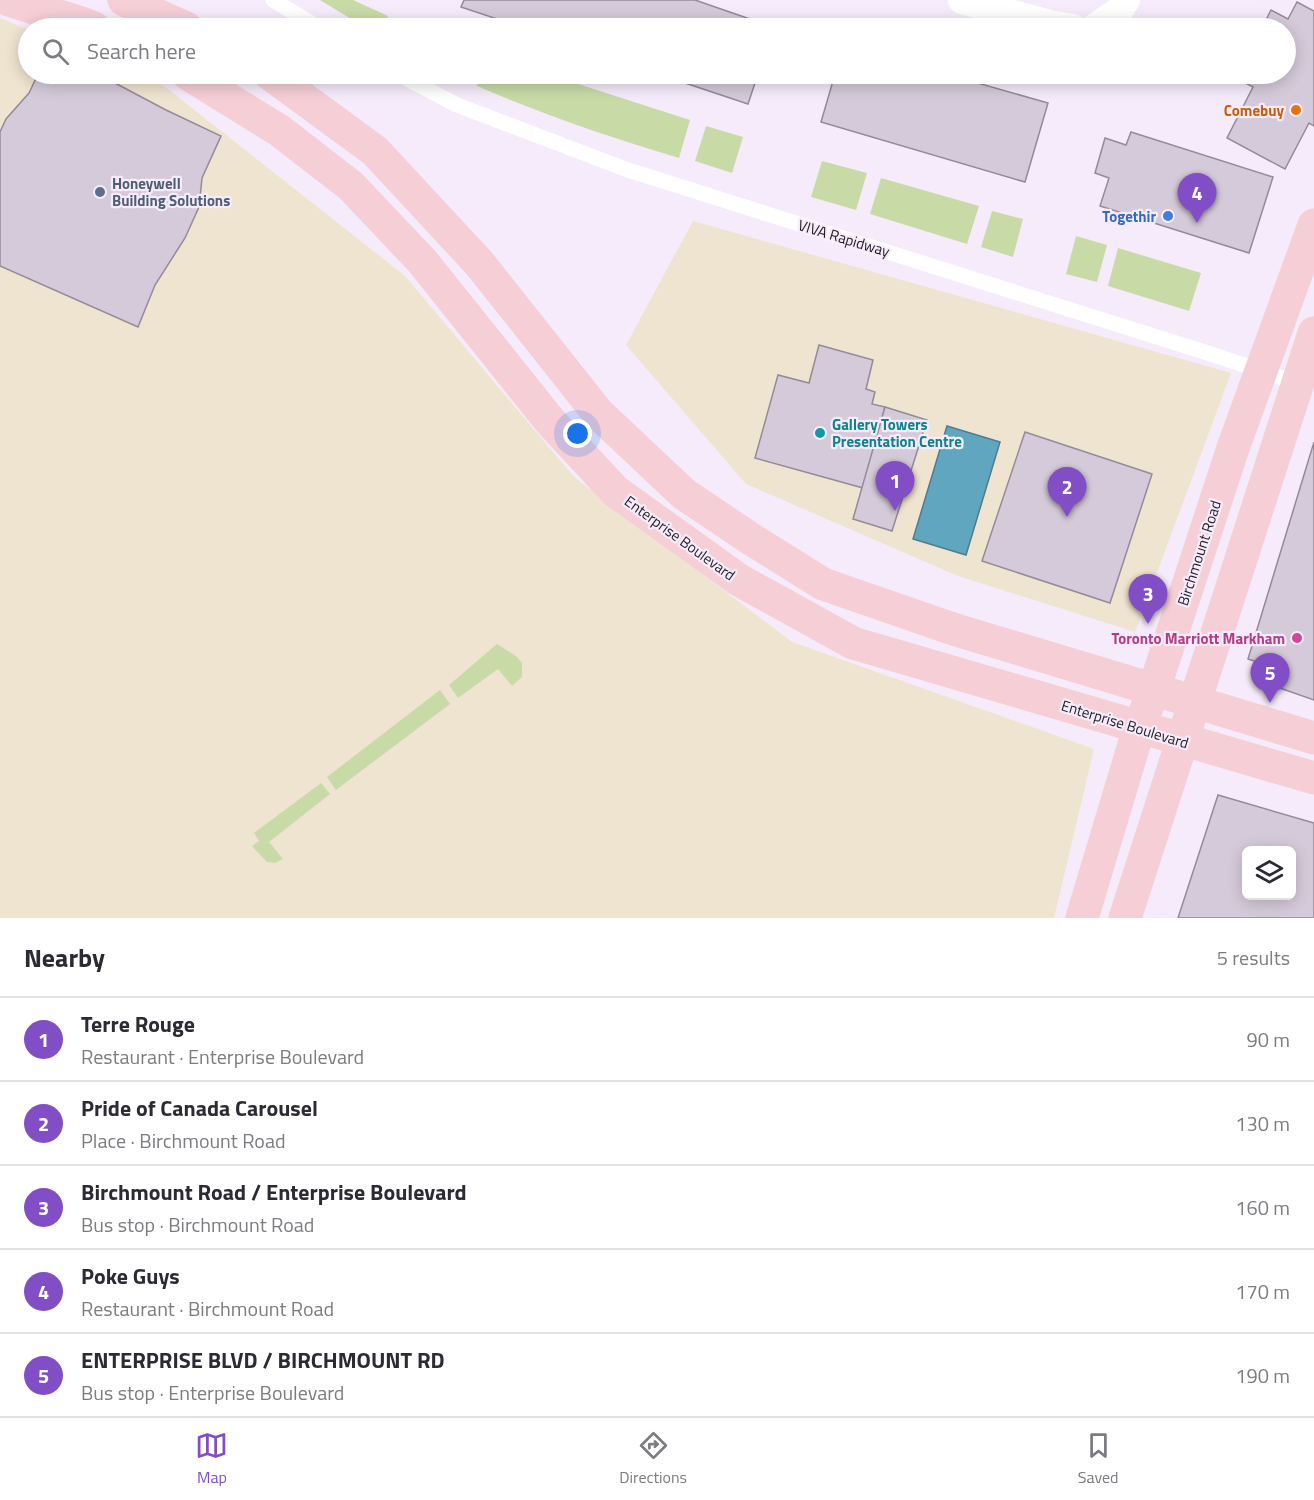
<!DOCTYPE html>
<html lang="en">
<head>
<meta charset="utf-8">
<style>
	:root { --surface:#fff; --page:#f7f7f7; --text:#2b2b33; --muted:#7c7c81; --line:#e1e1e2; --accent:#824ec6 }
	body { margin:0; font-family:"Titillium Web",sans-serif; background:var(--page); color:var(--text) }
	.controls { position:absolute; right:18px; bottom:18px; display:grid; overflow:hidden; border-radius:9px; box-shadow:0 3px 15px #0003 }
	.controls button { width:54px; height:54px; display:grid; place-items:center; padding:0; border:0; border-bottom:2px solid var(--line); background:var(--surface); color:var(--text); font:30px sans-serif }
	.you { position:absolute; left:578px; top:434px; width:21px; height:21px; margin:-15px; border:4px solid #fff; border-radius:50%; background:#1a73e8; box-shadow:0 0 0 9px #1a73e833 }
	.badge { display:grid; place-items:center; width:39px; height:39px; border-radius:50%; background:var(--accent); color:#fff; font-size:20px; font-weight:700 }
	.pin { position:absolute; translate:-50% -50px; filter:drop-shadow(0 2px 3px #0008) }
	.pin::after { content:''; position:absolute; top:32px; width:21px; height:18px; background:inherit; clip-path:polygon(0 0,100% 0,50% 100%) }
	.list { margin:0; padding:0; list-style:none }
	h2 { display:flex; justify-content:space-between; align-items:center; height:78px; margin:0; padding:0 24px; font-size:26px }
	h2 small { font-size:20px; font-weight:400; color:var(--muted) }
	.list li { display:grid; grid-template-columns:39px 1fr auto; gap:18px; align-items:center; box-sizing:border-box; height:84px; padding:0 24px; border-top:2px solid var(--line) }
	.list b { display:block; font-size:22px; white-space:nowrap }
	.list p { margin:0; font-size:20px; white-space:nowrap; color:var(--muted) }
	.list em { font-size:20px; font-style:normal; color:var(--muted) }
	.icon { flex:none; width:33px; height:33px; fill:none; stroke:currentColor; stroke-width:2; stroke-linecap:round; stroke-linejoin:round }
	.map { position:relative; flex:none; width:1314px; height:918px; overflow:hidden }
	.search { position:absolute; background:var(--surface); box-shadow:0 3px 15px #0003; left:18px; right:18px; top:18px; height:66px; display:flex; align-items:center; gap:15px; box-sizing:border-box; padding:0 21px; border-radius:33px; color:var(--muted); font-size:22px }
	.sheet { height:498px; background:var(--surface) }
	nav { display:flex; justify-content:space-around; align-items:center; box-sizing:border-box; height:84px; border-top:2px solid var(--line); background:var(--surface); font-size:16px; color:var(--muted) }
	nav a { display:grid; justify-items:center; gap:3px }
	nav .on { color:var(--accent) }
	.map>svg:first-child { display:block }
	.commercial { fill:#efe4cf }
	.green { fill:#c8dba7 }
	.water { fill:#60a6be; stroke:#4d7d8f; stroke-width:1.5 }
	.building { fill:#d5cad9; stroke:#948a99; stroke-width:1.5; fill-rule:evenodd }
	.lines { fill:none; stroke-linecap:round; stroke-linejoin:round }
	.service { stroke:#fff; stroke-width:15 }
	.minor { stroke:#fff; stroke-width:28 }
	.secondary { stroke:#f5ced6; stroke-width:33 }
	.food-dot { fill:#e8710a; stroke:#f6ebfa; stroke-width:2 }
	.service-dot { fill:#5c6f8a; stroke:#f6ebfa; stroke-width:2 }
	.shop-dot { fill:#3f7fe0; stroke:#f6ebfa; stroke-width:2 }
	.culture-dot { fill:#0f9aa8; stroke:#f6ebfa; stroke-width:2 }
	.hotel-dot { fill:#d1479c; stroke:#f6ebfa; stroke-width:2 }
	.labels { text-anchor:middle; dominant-baseline:central; stroke-width:4.5; stroke-linejoin:round; paint-order:stroke }
	.food-label { font-size:15px; font-weight:bold; fill:#c56008; stroke:#f6ebfa; text-anchor:end }
	.service-label { font-size:15px; font-weight:bold; fill:#4e5e75; stroke:#f6ebfa; text-anchor:start }
	.shop-label { font-size:15px; font-weight:bold; fill:#366cbe; stroke:#f6ebfa; text-anchor:end }
	.street-label { font-size:15px; fill:#211d22; stroke:#f6ebfa }
	.culture-label { font-size:15px; font-weight:bold; fill:#0d838f; stroke:#f6ebfa; text-anchor:start }
	.hotel-label { font-size:15px; font-weight:bold; fill:#b23c85; stroke:#f6ebfa; text-anchor:end }
</style>
</head>
<body>
<div class="map">
<svg width="1314" height="918" viewBox="0 0 1314 918">
	<rect width="100%" height="100%" fill="#f6ebfa"/>
	<!-- commercial -->
	<g class="commercial">
		<polygon points="0,18 28,30 28,74 133,74 164,86 405,276 574,477 792,642 1094,749 1054,918 0,918"/>
		<polygon points="693,221 1231,373 1135,632 958,576 746,484 626,345"/>
	</g>
	<!-- green -->
	<g class="green">
		<polygon points="320,0 353,0 388,16 384,28 366,28"/>
		<path d="M482 74H547L690 120 679 158C609 137 544 115 477 86Z"/>
		<polygon points="706,126 743,137 732,173 695,161"/>
		<polygon points="822,161 867,173 856,210 811,197"/>
		<polygon points="881,178 979,206 967,244 870,214"/>
		<polygon points="992,211 1023,219 1013,257 981,247"/>
		<polygon points="1076,236 1107,245 1097,282 1066,274"/>
		<polygon points="1118,248 1201,273 1189,311 1108,286"/>
		<polygon points="497,644 516,656 522,663 522,677 512,686 498,669 458,698 449,685"/>
		<polygon points="440,690 450,704 336,790 327,777"/>
		<polygon points="321,783 330,794 269,842 283,859 275,863 267,862 252,846 259,841 254,833"/>
	</g>
	<!-- water -->
	<polygon class="water" points="947,426 1000,442 966,555 913,539"/>
	<!-- building -->
	<g class="building">
		<polygon points="464,0 695,0 773,27 773,28 524,28 461,7"/>
		<polygon points="1297,2 1314,11 1314,126 1309,123 1285,169 1227,138 1253,87 1238,79 1241,74 1286,74 1286,28 1262,28 1271,10 1288,19"/>
		<polygon points="38,74 98,74 166,110 221,136 202,178 199,207 185,238 155,285 138,327 0,266 0,132 6,119 29,93"/>
		<polygon points="658,74 758,74 748,104"/>
		<polygon points="835,74 946,74 1048,103 1025,182 821,122"/>
		<polygon points="1131,132 1273,177 1249,253 1100,206 1109,178 1095,173 1105,138 1126,145"/>
		<polygon points="819,345 873,360 866,389 875,392 872,404 885,407 863,488 755,458 778,375 809,383"/>
		<polygon points="885,407 927,420 892,531 853,519"/>
		<polygon points="1025,432 1152,474 1110,603 982,561"/>
		<polygon points="1314,442 1314,700 1274,686 1279,669 1248,659"/>
		<path d="M1218 795 1314 823V918H1178ZM1246 850H1292V896H1246Z"/>
	</g>
	<g class="lines">
		<!-- service -->
		<g class="service">
			<polyline points="273,0 319,28"/>
			<polyline points="398,74 457,105 628,170 1214,355 1297,383"/>
		</g>
		<!-- minor -->
		<g class="minor">
			<polyline points="962,0 1050,24 1073,28"/>
			<polyline points="1094,28 1119,11 1126,0"/>
		</g>
		<!-- secondary -->
		<g class="secondary">
			<polyline points="9,0 81,23 94,28"/>
			<polyline points="124,0 186,28"/>
			<polyline points="188,74 280,131 351,186 422,261 550,421 615,491 739,580 853,643 1314,778"/>
			<polyline points="270,74 375,151 479,263 598,413 684,494 751,539 823,584 953,629 1314,738"/>
			<polyline points="1082,918 1139,728 1154,689 1233,448 1314,225"/>
			<polyline points="1125,918 1314,333"/>
		</g>
	</g>
	<!-- markers -->
	<circle class="food-dot" cx="1296" cy="110" r="6"/>
	<circle class="service-dot" cx="100" cy="192" r="6"/>
	<circle class="shop-dot" cx="1168" cy="216" r="6"/>
	<circle class="culture-dot" cx="820" cy="433" r="6"/>
	<circle class="hotel-dot" cx="1297" cy="638" r="6"/>
	<g class="labels">
		<!-- food labels -->
		<g class="food-label">
			<text x="1284" y="110">Comebuy</text>
		</g>
		<!-- service labels -->
		<g class="service-label">
			<text x="112" y="183">Honeywell<tspan x="112" dy="17">Building Solutions</tspan></text>
		</g>
		<!-- shop labels -->
		<g class="shop-label">
			<text x="1156" y="216">Togethir</text>
		</g>
		<!-- street labels -->
		<g class="street-label">
			<text transform="translate(844 238) rotate(17)">VIVA Rapidway</text>
			<text transform="translate(680 538) rotate(36)">Enterprise Boulevard</text>
			<text transform="translate(1199 553) rotate(-72)">Birchmount Road</text>
			<text transform="translate(1125 724) rotate(17)">Enterprise Boulevard</text>
		</g>
		<!-- culture labels -->
		<g class="culture-label">
			<text x="832" y="424">Gallery Towers<tspan x="832" dy="17">Presentation Centre</tspan></text>
		</g>
		<!-- hotel labels -->
		<g class="hotel-label">
			<text x="1285" y="638">Toronto Marriott Markham</text>
		</g>
	</g>
</svg>
<div class="controls">
<button><svg class="icon" aria-label="layers" viewBox="0 0 24 24"><path d="M12 4l9 5-9 5-9-5zM3 14l9 5 9-5"/></svg></button>
</div>
<div class="you"></div>
<div class="pin badge" style="left:895px;top:511px">1</div>
<div class="pin badge" style="left:1067px;top:517px">2</div>
<div class="pin badge" style="left:1148px;top:624px">3</div>
<div class="pin badge" style="left:1197px;top:223px">4</div>
<div class="pin badge" style="left:1270px;top:703px">5</div>
<div class="search"><svg class="icon" aria-label="search" viewBox="0 0 24 24"><circle cx="10" cy="10" r="6"/><path d="M15 15l6 6"/></svg>Search here</div>
</div>
<section class="sheet">
<h2>Nearby<small>5 results</small></h2>
<ul class="list">
<li><span class="badge">1</span><div><b>Terre Rouge</b><p>Restaurant · Enterprise Boulevard</p></div><em>90 m</em></li>
<li><span class="badge">2</span><div><b>Pride of Canada Carousel</b><p>Place · Birchmount Road</p></div><em>130 m</em></li>
<li><span class="badge">3</span><div><b>Birchmount Road / Enterprise Boulevard</b><p>Bus stop · Birchmount Road</p></div><em>160 m</em></li>
<li><span class="badge">4</span><div><b>Poke Guys</b><p>Restaurant · Birchmount Road</p></div><em>170 m</em></li>
<li><span class="badge">5</span><div><b>ENTERPRISE BLVD / BIRCHMOUNT RD</b><p>Bus stop · Enterprise Boulevard</p></div><em>190 m</em></li>
</ul>
</section>
<nav>
<a class="on"><svg class="icon" aria-label="map" viewBox="0 0 24 24"><path d="M3 6l6-2 6 2 6-2v14l-6 2-6-2-6 2zM9 4v14M15 6v14"/></svg>Map</a>
<a><svg class="icon" aria-label="directions" viewBox="0 0 24 24"><path d="M12 3l9 9-9 9-9-9zM9 14v-3h6M13 9l2 2-2 2"/></svg>Directions</a>
<a><svg class="icon" aria-label="saved" viewBox="0 0 24 24"><path d="M7 4h10v16l-5-4-5 4z"/></svg>Saved</a>
</nav>
</body>
</html>
